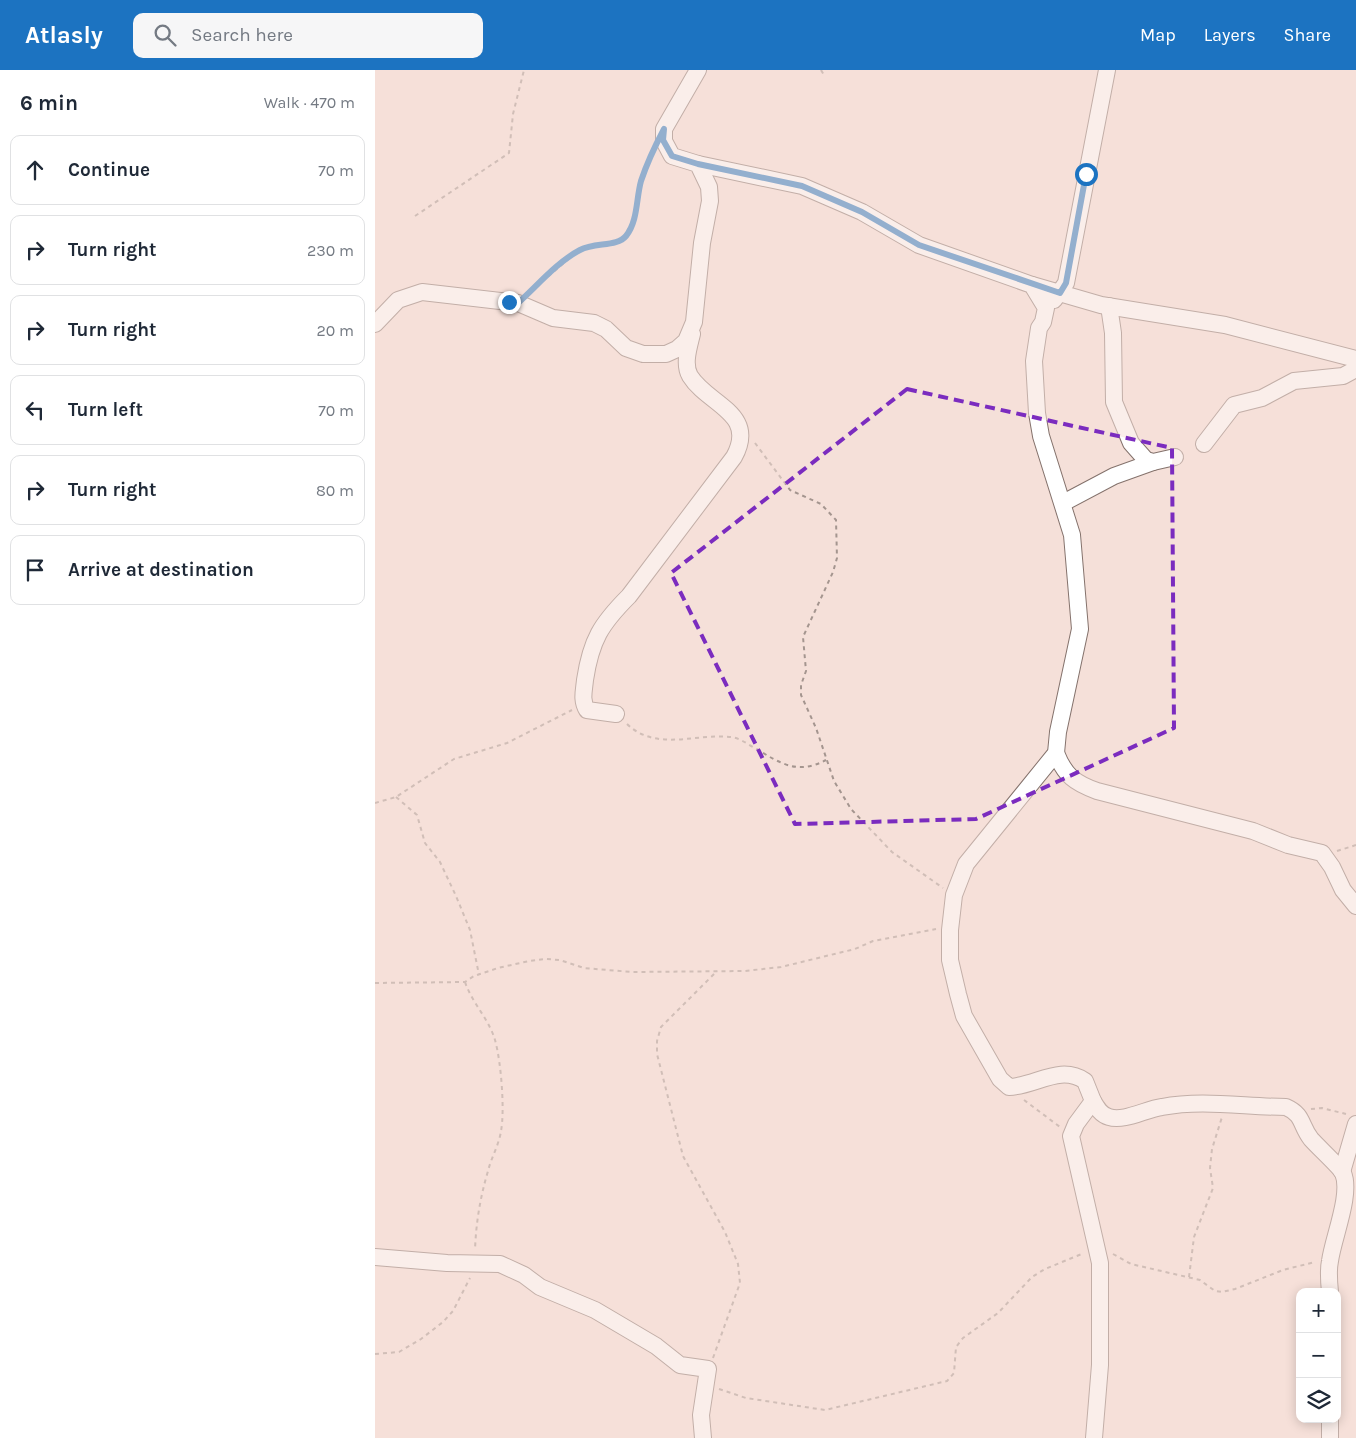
<!DOCTYPE html>
<html lang="en">
<head>
<meta charset="utf-8">
<style>
	:root { --surface:#fff; --page:#f6f6f7; --text:#1f2937; --muted:#747a83; --line:#e0e1e3; --accent:#1c73c1 }
	body { margin:0; font-family:Karla,sans-serif; background:var(--page); color:var(--text) }
	.controls { position:absolute; right:15px; bottom:15px; display:grid; overflow:hidden; border-radius:10px; box-shadow:0 2px 12px #0003 }
	.controls button { width:45px; height:45px; display:grid; place-items:center; padding:0; border:0; border-bottom:1px solid var(--line); background:var(--surface); color:var(--text); font:25px sans-serif }
	.stop { position:absolute; width:15px; height:15px; margin:-11px; border:4px solid #1c73c1; border-radius:50%; background:#fff }
	.stop.end { background:#1c73c1; border-color:#fff; box-shadow:0 1px 5px #0008 }
	.list { margin:0; padding:0; list-style:none }
	h2 { display:flex; justify-content:space-between; align-items:center; height:65px; margin:0; padding:0 20px; font-size:21px }
	h2 small { font-size:16px; font-weight:400; color:var(--muted) }
	.list li { display:grid; grid-template-columns:32px 1fr auto; gap:15px; align-items:center; box-sizing:border-box; height:70px; margin:0 10px 10px; padding:0 10px; border:1px solid var(--line); border-radius:10px }
	.list b { display:block; font-size:19px; white-space:nowrap }
	.list em { font-size:16px; font-style:normal; color:var(--muted) }
	.icon { flex:none; width:28px; height:28px; fill:none; stroke:currentColor; stroke-width:2; stroke-linecap:round; stroke-linejoin:round }
	.map { position:relative; flex:none; width:981px; height:1368px; overflow:hidden }
	header { display:flex; align-items:center; gap:30px; box-sizing:border-box; height:70px; padding:0 25px; background:var(--accent); color:#fff }
	header strong { font-size:24px }
	nav { display:flex; gap:28px; margin-inline-start:auto; font-size:18px }
	.search { width:350px; height:45px; background:var(--page); display:flex; align-items:center; gap:12px; box-sizing:border-box; padding:0 18px; border-radius:10px; color:var(--muted); font-size:19px }
	main { display:flex }
	aside { flex:1; background:var(--surface) }
	.map>svg:first-child { display:block }
	.lines { fill:none; stroke-linecap:round; stroke-linejoin:round }
	.minor-casing { stroke:#84726c; stroke-width:18 }
	.path { stroke:#a4958f; stroke-width:2; stroke-dasharray:4 4; stroke-linecap:butt }
	.minor { stroke:#fff; stroke-width:16 }
	.route { stroke:#1c73c1; stroke-width:6 }
	.marked { fill:none; stroke:#7b2cbf; stroke-width:4; stroke-dasharray:10 6; stroke-linejoin:round }
</style>
</head>
<body>
<header>
<strong>Atlasly</strong>
<div class="search"><svg class="icon" aria-label="search" viewBox="0 0 24 24"><circle cx="10" cy="10" r="6"/><path d="M15 15l6 6"/></svg>Search here</div>
<nav><a>Map</a><a>Layers</a><a>Share</a></nav>
</header>
<main>
<aside>
<h2>6 min<small>Walk · 470 m</small></h2>
<ul class="list">
<li><svg class="icon" aria-label="ahead" viewBox="0 0 24 24"><path d="M12 20V5M6 11l6-6 6 6"/></svg><div><b>Continue</b></div><em>70 m</em></li>
<li><svg class="icon" aria-label="right" viewBox="0 0 24 24"><path d="M7 20v-9h11M14 6l5 5-5 5"/></svg><div><b>Turn right</b></div><em>230 m</em></li>
<li><svg class="icon" aria-label="right" viewBox="0 0 24 24"><path d="M7 20v-9h11M14 6l5 5-5 5"/></svg><div><b>Turn right</b></div><em>20 m</em></li>
<li><svg class="icon" aria-label="left" viewBox="0 0 24 24"><path d="M17 20v-9H6M10 6l-5 5 5 5"/></svg><div><b>Turn left</b></div><em>70 m</em></li>
<li><svg class="icon" aria-label="right" viewBox="0 0 24 24"><path d="M7 20v-9h11M14 6l5 5-5 5"/></svg><div><b>Turn right</b></div><em>80 m</em></li>
<li><svg class="icon" aria-label="arrive" viewBox="0 0 24 24"><path d="M6 21V4h12l-3 4 3 4H6"/></svg><div><b>Arrive at destination</b></div></li>
</ul>
</aside>
<div class="map">
<svg width="981" height="1368" viewBox="0 0 981 1368">
	<rect width="100%" height="100%" fill="#f5e0d9"/>
	<g class="lines">
		<!-- minor casing -->
		<g class="minor-casing">
			<g id="minor">
				<path d="M323 94 427 116 487 142 544 175 657 215 671 238 668 252 664 258 659 291 662 343 666 366 697 465 705 559 683 662 681 683 591 794 579 825 575 860V890L583 924 589 946 625 1009 634 1017C661 1016 685 994 710 1011L718 1031 701 1054 696 1066 725 1193V1295L719 1368"/>
				<polyline points="657,215 726,235 850,255 981,289"/>
				<polyline points="679,230 691,213 732,0"/>
				<polyline points="734,236 738,263 739,332 756,373 771,390 778,392 800,387"/>
				<polyline points="0,254 23,230 47,222 143,233 178,248 219,253 231,259 251,278 268,284 291,284 302,279 311,271 319,252 327,173 335,131 334,117 323,94 297,86 289,71 289,59 323,0"/>
				<polyline points="829,374 859,335 887,328 919,311 968,306 981,299"/>
				<polyline points="688,433 739,406 778,392"/>
				<path d="M241 644 212 640C206 630 209 621 210 610 216 570 226 554 254 526L359 387C383 343 333 335 315 306 308 294 314 277 317 264"/>
				<path d="M681 683C690 706 700 713 722 721L878 761 913 775 947 783 957 797 968 820 981 836"/>
				<path d="M718 1031C722 1038 726 1045 734 1047 749 1052 771 1039 787 1037 827 1029 870 1037 911 1037 929 1045 925 1055 936 1069 943 1077 965 1097 968 1103 977 1124 958 1168 955 1191 953 1200 954 1212 955 1222"/>
				<polyline points="967,1102 981,1054"/>
				<polyline points="0,1187 72,1193 125,1194 149,1205 165,1217 220,1240 281,1276 305,1295 333,1299 326,1345 328,1368"/>
				<polyline points="955,1368 955,1349"/>
			</g>
		</g>
		<!-- path -->
		<g class="path">
			<polyline points="446,0 449,5"/>
			<polyline points="40,146 134,83 138,44 149,0"/>
			<polyline points="155,222 203,181 223,174 243,173 247,170 260,147 266,112 278,81"/>
			<polyline points="380,373 415,420 446,434 461,450 462,488 458,502 428,567 431,601 426,615 426,625 441,658 459,711 476,739 517,782 568,818"/>
			<path d="M252 654C281 682 322 663 356 667 365 668 372 674 380 678 406 694 423 705 451 690"/>
			<polyline points="21,727 42,745 50,773 65,792 81,826 95,860 104,905"/>
			<polyline points="0,733 21,727 79,689 132,673 197,640"/>
			<polyline points="962,781 981,775"/>
			<path d="M90 912C97 933 114 949 120 970 126 991 130 1040 126 1061 124 1075 116 1088 113 1101 105 1128 101 1153 100 1180"/>
			<polyline points="0,913 90,912 99,906 123,898 154,891 171,889 185,890 209,898 257,902 370,901 406,897 480,879 498,871 561,859"/>
			<polyline points="649,1030 685,1057"/>
			<polyline points="936,1039 947,1038 971,1044"/>
			<polyline points="738,1184 756,1194 825,1210 840,1221 847,1222 860,1219 908,1200 940,1192"/>
			<polyline points="814,1207 819,1167 838,1118 835,1098 837,1079 847,1047"/>
			<polyline points="0,1284 24,1282 46,1269 68,1252 78,1241 95,1208"/>
			<polyline points="338,1288 365,1213 363,1194 350,1162 308,1086 282,984 282,971 286,957 342,901"/>
			<polyline points="344,1319 371,1328 450,1340 572,1311 579,1303 581,1277 588,1268 623,1243 657,1207 670,1199 709,1183"/>
		</g>
		<!-- minor -->
		<use href="#minor" class="minor"/>
	</g>
	<g class="lines">
		<!-- route -->
		<path class="route" d="M134 232 143 233C162 216 182 192 205 180 220 172 242 177 251 166 263 151 261 129 266 111 272 93 280 76 289 59L288 70 297 86 323 94 427 116 487 142 544 175 685 223 691 213 711 104"/>
	</g>
	<!-- marked area -->
	<path d="M0 0H981V1368H0ZM532 319 797 378 799 658 601 749 420 754 296 503Z" fill="#f5e0d9" fill-opacity=".55" fill-rule="evenodd"/>
	<path class="marked" d="M532 319 797 378 799 658 601 749 420 754 296 503Z"/>
</svg>
<div class="controls">
<button>+</button>
<button>−</button>
<button><svg class="icon" aria-label="layers" viewBox="0 0 24 24"><path d="M12 4l9 5-9 5-9-5zM3 14l9 5 9-5"/></svg></button>
</div>
<div class="stop" style="left:711px;top:104px"></div>
<div class="stop end" style="left:134px;top:232px"></div>
</div>
</main>
</body>
</html>
